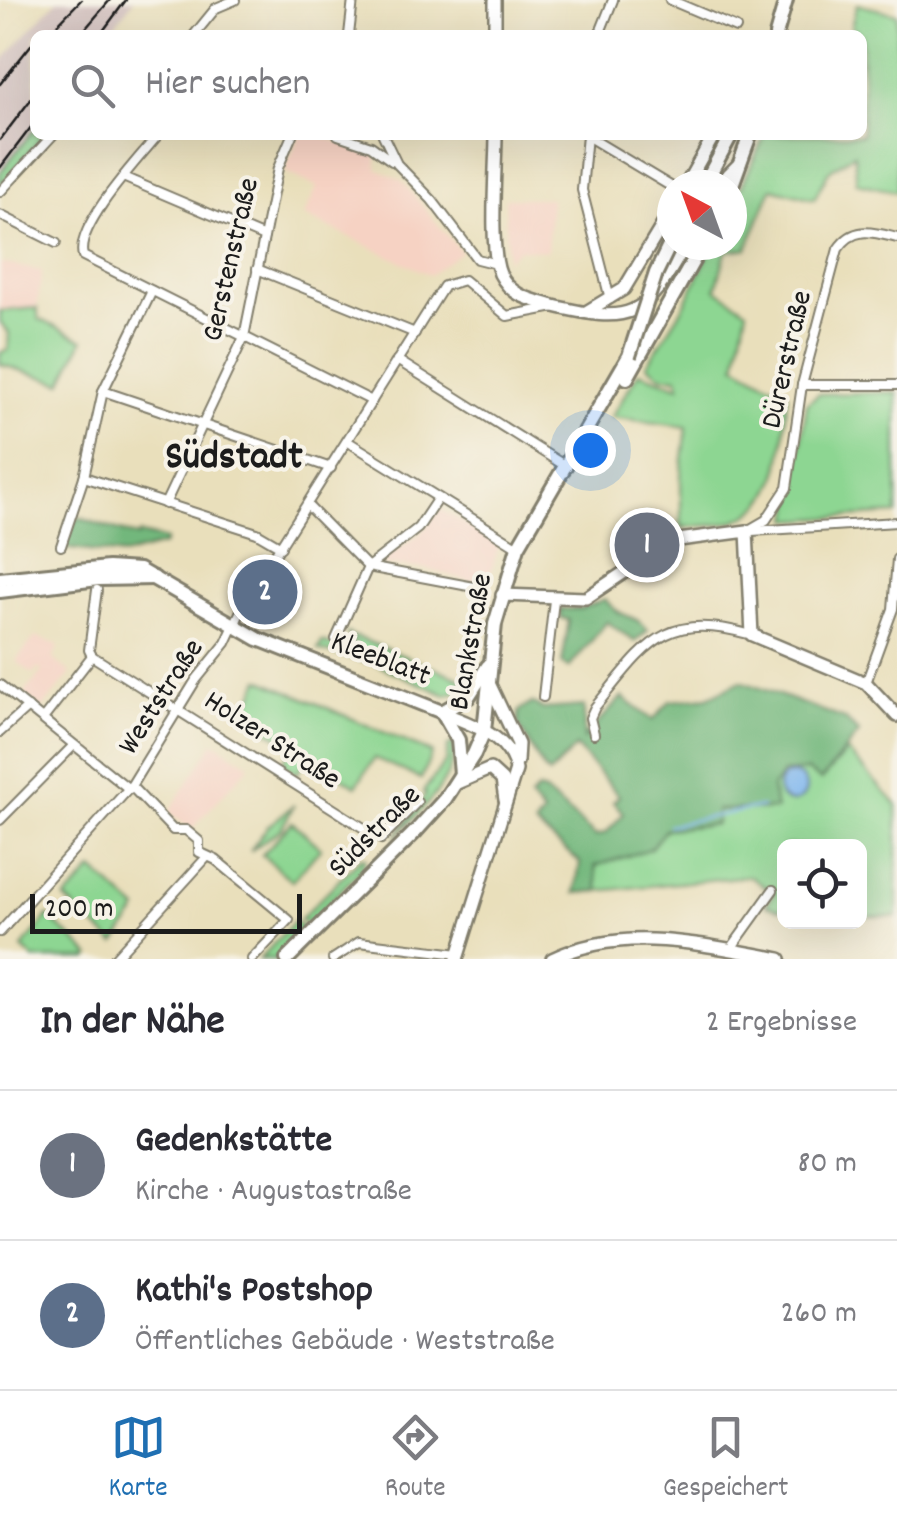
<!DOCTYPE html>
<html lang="de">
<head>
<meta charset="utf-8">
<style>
	:root { --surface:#fff; --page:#f7f7f7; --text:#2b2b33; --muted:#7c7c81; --line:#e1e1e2; --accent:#1f6fb2 }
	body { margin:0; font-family:Dekko,sans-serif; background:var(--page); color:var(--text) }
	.controls { position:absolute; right:30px; bottom:30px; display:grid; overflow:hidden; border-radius:15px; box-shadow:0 10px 40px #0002 }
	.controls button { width:90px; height:90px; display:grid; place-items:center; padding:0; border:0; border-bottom:2px solid var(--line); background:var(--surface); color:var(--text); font:50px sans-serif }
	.compass { position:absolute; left:657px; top:170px; width:90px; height:90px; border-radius:50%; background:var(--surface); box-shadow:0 10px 40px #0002; rotate:319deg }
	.scale { position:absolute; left:30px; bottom:25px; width:272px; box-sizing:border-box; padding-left:10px; border:5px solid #1c1c1c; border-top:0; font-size:28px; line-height:35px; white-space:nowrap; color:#1c1c1c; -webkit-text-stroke:8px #f7f3e8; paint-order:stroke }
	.you { position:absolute; left:590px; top:450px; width:35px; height:35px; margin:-25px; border:8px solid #fff; border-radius:50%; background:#1a73e8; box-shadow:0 0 0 15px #1a73e833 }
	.badge { display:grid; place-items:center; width:65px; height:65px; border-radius:50%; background:var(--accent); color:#fff; font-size:32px; font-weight:700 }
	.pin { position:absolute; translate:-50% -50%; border:5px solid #fff; box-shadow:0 2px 10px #0006 }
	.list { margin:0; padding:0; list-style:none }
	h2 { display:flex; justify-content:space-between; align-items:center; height:130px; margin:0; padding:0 40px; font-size:42px }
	h2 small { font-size:32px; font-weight:400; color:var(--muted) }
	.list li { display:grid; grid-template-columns:65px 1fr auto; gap:30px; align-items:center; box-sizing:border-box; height:150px; padding:0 40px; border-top:2px solid var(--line) }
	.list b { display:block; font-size:38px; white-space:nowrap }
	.list p { margin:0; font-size:32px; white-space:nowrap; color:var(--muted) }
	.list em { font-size:32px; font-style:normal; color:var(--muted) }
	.icon { flex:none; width:55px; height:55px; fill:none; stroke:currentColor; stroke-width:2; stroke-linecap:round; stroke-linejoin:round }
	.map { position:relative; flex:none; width:897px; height:959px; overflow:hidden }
	.search { position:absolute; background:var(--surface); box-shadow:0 10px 40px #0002; left:30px; right:30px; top:30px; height:110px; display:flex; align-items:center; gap:25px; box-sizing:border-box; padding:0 35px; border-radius:15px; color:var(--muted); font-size:38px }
	.sheet { height:430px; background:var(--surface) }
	nav { display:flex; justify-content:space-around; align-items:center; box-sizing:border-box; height:140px; border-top:2px solid var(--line); background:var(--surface); font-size:28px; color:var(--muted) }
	nav a { display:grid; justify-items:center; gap:5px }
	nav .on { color:var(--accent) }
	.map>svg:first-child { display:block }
	.built { fill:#f6d2c3 }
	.industrial { fill:#d1bfbd }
	.green { fill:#8dd692; stroke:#547957; stroke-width:2.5 }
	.forest { fill:#72b77c; stroke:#476a4c; stroke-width:2.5 }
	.water { fill:#7eb6ee; stroke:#4d6985; stroke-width:2.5 }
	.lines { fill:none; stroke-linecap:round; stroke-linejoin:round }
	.stream { stroke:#7eb6ee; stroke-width:2.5 }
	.street-casing { stroke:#827e6c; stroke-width:12 }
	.secondary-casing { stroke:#827e6c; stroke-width:16 }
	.primary-casing { stroke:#827e6c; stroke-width:18 }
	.street { stroke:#fff; stroke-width:8 }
	.secondary { stroke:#fff; stroke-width:11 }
	.primary { stroke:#fff; stroke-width:12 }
	.rail { stroke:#1c1c1c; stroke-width:2.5 }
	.primary-bridge-casing { stroke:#827e6c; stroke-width:18; stroke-linecap:butt }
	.primary-bridge { stroke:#fff; stroke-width:12 }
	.labels { text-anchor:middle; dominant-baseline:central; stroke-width:8; stroke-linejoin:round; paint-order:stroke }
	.street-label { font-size:30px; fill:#1c1c1c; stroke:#f7f3e8 }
	.district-label { font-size:40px; font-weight:bold; fill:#1c1c1c; stroke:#f7f3e8 }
</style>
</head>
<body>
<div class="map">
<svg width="897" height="959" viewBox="0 0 897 959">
	<rect width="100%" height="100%" fill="#f7f3e8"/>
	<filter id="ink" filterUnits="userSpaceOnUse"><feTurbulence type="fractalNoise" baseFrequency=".01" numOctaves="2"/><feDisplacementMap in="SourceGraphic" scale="20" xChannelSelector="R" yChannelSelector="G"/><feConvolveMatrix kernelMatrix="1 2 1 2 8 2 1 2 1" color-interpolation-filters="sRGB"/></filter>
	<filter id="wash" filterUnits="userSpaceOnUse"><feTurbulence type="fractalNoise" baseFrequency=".0048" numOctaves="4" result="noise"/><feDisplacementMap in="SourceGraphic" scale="40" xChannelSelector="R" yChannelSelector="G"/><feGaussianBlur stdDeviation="2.25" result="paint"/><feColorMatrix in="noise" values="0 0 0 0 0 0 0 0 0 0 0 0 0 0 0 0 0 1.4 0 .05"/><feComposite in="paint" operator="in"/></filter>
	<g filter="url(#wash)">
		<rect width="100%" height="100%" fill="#e9dfbb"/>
		<!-- built -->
		<g class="built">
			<polygon points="300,135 318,135 377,155 377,169 401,180 461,252 430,275 304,216 317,187 284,171"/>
			<polygon points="505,198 551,198 547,251 519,249 507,260"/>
			<polygon points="0,263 42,271 37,308 0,311"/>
			<polygon points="440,509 499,545 487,585 426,569 378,564 420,534"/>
			<polygon points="35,637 59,645 53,659 71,673 42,709 24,694 42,671 38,668 33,674 16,661"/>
			<polygon points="214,742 250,765 191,830 169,812"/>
		</g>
		<!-- industrial -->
		<polygon class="industrial" points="57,0 134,0 107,35 35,35 35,128 0,173 0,63"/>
		<!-- green -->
		<g class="green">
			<path d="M857 4 897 14V192L857 183 854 154 829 171 814 199 772 188 747 248 726 251 716 289 747 310 736 365 788 394C782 438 788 501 737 520 720 527 699 525 681 528V474L687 427 611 417 639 372 680 386 678 377 662 376 647 365 684 306 713 245H732V207L765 135H862V35L851 27Z"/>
			<polygon points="35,128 35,135 44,135 0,185 0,173"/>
			<polygon points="37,308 39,319 83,340 62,383 0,364 0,353 8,349 9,333 0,322 0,311"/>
			<polygon points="897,392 897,514 790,520 807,403 819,394"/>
			<polygon points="346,633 462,679 459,691 446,695 373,663"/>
			<polygon points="322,642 346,650 350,643 367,662 318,650"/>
			<polygon points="260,679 432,753 421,779 375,758 356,786 308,756 297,774 282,764 293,746 244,716"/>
			<path d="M455 743C454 784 422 809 395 837L426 794 423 792 446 761 448 746Z"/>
			<polygon points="847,751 897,805 897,917 860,916 860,846 784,846 784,910 766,905 775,893 749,876 599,891 595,866 650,849 666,829 715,824 717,810 775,809 772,787 783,773 807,771 821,780"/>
			<polygon points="294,805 281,829 250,851 268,826"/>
			<polygon points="292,822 321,848 292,881 262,855"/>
			<polygon points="361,858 366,859 359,872 307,924 300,919"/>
			<polygon points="93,870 138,910 115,944 65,899"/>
			<polygon points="48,916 91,956 88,959 34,959 22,948"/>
			<polygon points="294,922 303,928 275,959 260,959"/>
		</g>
		<!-- forest -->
		<g class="forest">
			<polygon points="77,517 138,537 140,534 166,540 164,545 125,555 63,548"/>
			<path d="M605 599C619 619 637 614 648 630L635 642 607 622 569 668 562 663 569 620 561 618 560 609H581Z"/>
			<polygon points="741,681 845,719 859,733 821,780 807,771 783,773 772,787 776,809 717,810 716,824 666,829 650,849 595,866 599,891 575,893 580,862 535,825 543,814 530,798 538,790 545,792 596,836 606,833 624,813 613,802 619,796 576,747 549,774 544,770 518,724 519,711 532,703 543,709 584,706 584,738 622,697 653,720 670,701 708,697"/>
		</g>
		<!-- water -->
		<circle class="water" cx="792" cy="788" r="14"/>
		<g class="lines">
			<!-- stream -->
			<polyline class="stream" points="669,825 762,807"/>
		</g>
	</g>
	<g filter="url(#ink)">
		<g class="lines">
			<!-- street casing -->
			<g class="street-casing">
				<g id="street">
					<polyline points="670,0 736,28"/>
					<polyline points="194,35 216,8 235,0"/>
					<polyline points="349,35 353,0"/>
					<polyline points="599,35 613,0"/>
					<path d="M158 135C139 158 74 227 83 256L372 401"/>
					<polyline points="338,135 371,146 392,161"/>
					<polyline points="383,135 397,164 432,200 477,259 497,264"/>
					<polyline points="587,135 582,190 610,299"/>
					<polyline points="587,136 672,187"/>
					<polyline points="123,177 264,237"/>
					<polyline points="0,192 53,135"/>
					<polyline points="0,215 56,243"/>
					<polyline points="257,269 415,333"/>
					<polyline points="397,360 567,467"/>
					<polyline points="802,385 897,385"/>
					<polyline points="103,391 331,468"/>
					<polyline points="347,441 518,547"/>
					<polyline points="84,477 257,533 281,547"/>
					<polyline points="165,504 244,337 278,168 292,135"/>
					<polyline points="307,505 368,567 474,587"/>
					<path d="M747 531 766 520 787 488 802 385 838 249C854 225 873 232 897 238"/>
					<polyline points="752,531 897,522"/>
					<polyline points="61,546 84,477 103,391 152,291"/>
					<polyline points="336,639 368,567 418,528 438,498"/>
					<polyline points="92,656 381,839 417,802"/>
					<polyline points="866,683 893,609 897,559"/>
					<polyline points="0,685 129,789"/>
					<polyline points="543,697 554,600"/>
					<polyline points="43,719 92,656 89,650 97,590"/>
					<polyline points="0,732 28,707"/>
					<path d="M594 734 590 718 595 707C647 644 663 610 752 635"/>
					<polyline points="131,786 173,830 186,830 199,841 199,852 216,860 289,920 252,959"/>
					<polyline points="0,820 74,745"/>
					<polyline points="0,932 131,786 196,680 226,643 244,604 444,286 464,280 507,316 555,307"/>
					<polyline points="730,950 773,890"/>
					<polyline points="114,959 206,858"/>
					<polyline points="333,959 359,942 459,954"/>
				</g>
			</g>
			<!-- secondary casing -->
			<g class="secondary-casing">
				<g id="secondary">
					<polyline points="495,35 495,0"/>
					<path d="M496 135C496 166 489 249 500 274 511 296 529 299 550 305 631 325 644 319 685 245"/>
					<polyline points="686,185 714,135"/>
					<polyline points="718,185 740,163"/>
					<polyline points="586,312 624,289 672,209"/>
					<polyline points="502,595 586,598 671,541 747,531 752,635 866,683 897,716"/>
					<polyline points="489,683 518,744 517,762"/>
					<path d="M442 712C472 726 509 734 516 770L457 959"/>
					<polyline points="455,784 490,769 502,780 505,800"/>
					<path d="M552 959C625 924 703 945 780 959"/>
				</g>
			</g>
			<!-- primary casing -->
			<g class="primary-casing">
				<g id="primary">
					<polyline points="776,35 786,0"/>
					<polyline points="704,185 731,135"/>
					<polyline points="732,185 750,135"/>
					<polyline points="627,378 702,245"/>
					<polyline points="0,579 108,568 139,570 258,639 442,712"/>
					<polyline points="0,591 98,579 154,578"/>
					<polyline points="442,712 468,697 488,666"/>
					<polyline points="442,712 458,740 461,774"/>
					<polyline points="287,959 416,831 445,799 474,754 484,731 495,624 518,547 629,356"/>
				</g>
			</g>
			<!-- street -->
			<use href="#street" class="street"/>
			<!-- secondary -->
			<use href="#secondary" class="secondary"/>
			<!-- primary -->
			<use href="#primary" class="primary"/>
			<!-- rail -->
			<g class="rail">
				<polyline points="47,35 81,0"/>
				<polyline points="80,35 110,0"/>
				<polyline points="100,35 126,0"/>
				<polyline points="0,84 35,40"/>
				<polyline points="0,140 35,94"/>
				<polyline points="0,168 35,122"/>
			</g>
			<!-- primary-bridge casing -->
			<g class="primary-bridge-casing">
				<polyline id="primary-bridge" points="629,356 656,273 672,240"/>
			</g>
			<!-- primary-bridge -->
			<use href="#primary-bridge" class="primary-bridge"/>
		</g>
	</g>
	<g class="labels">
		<!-- street labels -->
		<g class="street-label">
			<text transform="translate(233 260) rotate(-77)">Gerstenstraße</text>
			<text transform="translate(789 360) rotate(-77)">Dürerstraße</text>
			<text transform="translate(473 642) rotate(-80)">Blankstraße</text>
			<text transform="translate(380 661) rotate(21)">Kleeblatt</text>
			<text transform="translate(163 698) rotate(-57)">Weststraße</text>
			<text transform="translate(271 742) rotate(33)">Holzer Straße</text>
			<text transform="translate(376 833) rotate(-45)">Südstraße</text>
		</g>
		<!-- district labels -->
		<g class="district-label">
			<text x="234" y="459">Südstadt</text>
		</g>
	</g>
</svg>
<div class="controls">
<button><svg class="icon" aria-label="locate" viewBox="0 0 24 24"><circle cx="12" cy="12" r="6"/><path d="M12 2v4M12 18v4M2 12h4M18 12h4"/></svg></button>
</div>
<svg class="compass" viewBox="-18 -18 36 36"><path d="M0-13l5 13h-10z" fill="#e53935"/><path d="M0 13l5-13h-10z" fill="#7c7c81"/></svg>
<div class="scale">200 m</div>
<div class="you"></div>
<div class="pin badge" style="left:647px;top:545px;background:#6b7280">1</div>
<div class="pin badge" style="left:265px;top:592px;background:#5c6f8a">2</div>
<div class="search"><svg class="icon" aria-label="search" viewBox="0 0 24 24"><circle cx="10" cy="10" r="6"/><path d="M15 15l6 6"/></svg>Hier suchen</div>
</div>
<section class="sheet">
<h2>In der Nähe<small>2 Ergebnisse</small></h2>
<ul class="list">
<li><span class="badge" style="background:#6b7280">1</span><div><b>Gedenkstätte</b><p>Kirche · Augustastraße</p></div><em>80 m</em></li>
<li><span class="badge" style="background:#5c6f8a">2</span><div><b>Kathi's Postshop</b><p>Öffentliches Gebäude · Weststraße</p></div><em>260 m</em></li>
</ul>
</section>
<nav>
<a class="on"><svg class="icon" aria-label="map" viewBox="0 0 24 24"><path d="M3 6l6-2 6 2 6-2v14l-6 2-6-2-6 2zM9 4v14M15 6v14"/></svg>Karte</a>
<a><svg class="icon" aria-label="directions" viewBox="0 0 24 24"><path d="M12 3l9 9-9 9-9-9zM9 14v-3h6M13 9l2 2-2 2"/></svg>Route</a>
<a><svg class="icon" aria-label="saved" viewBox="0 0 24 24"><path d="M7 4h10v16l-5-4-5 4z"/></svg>Gespeichert</a>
</nav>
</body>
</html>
